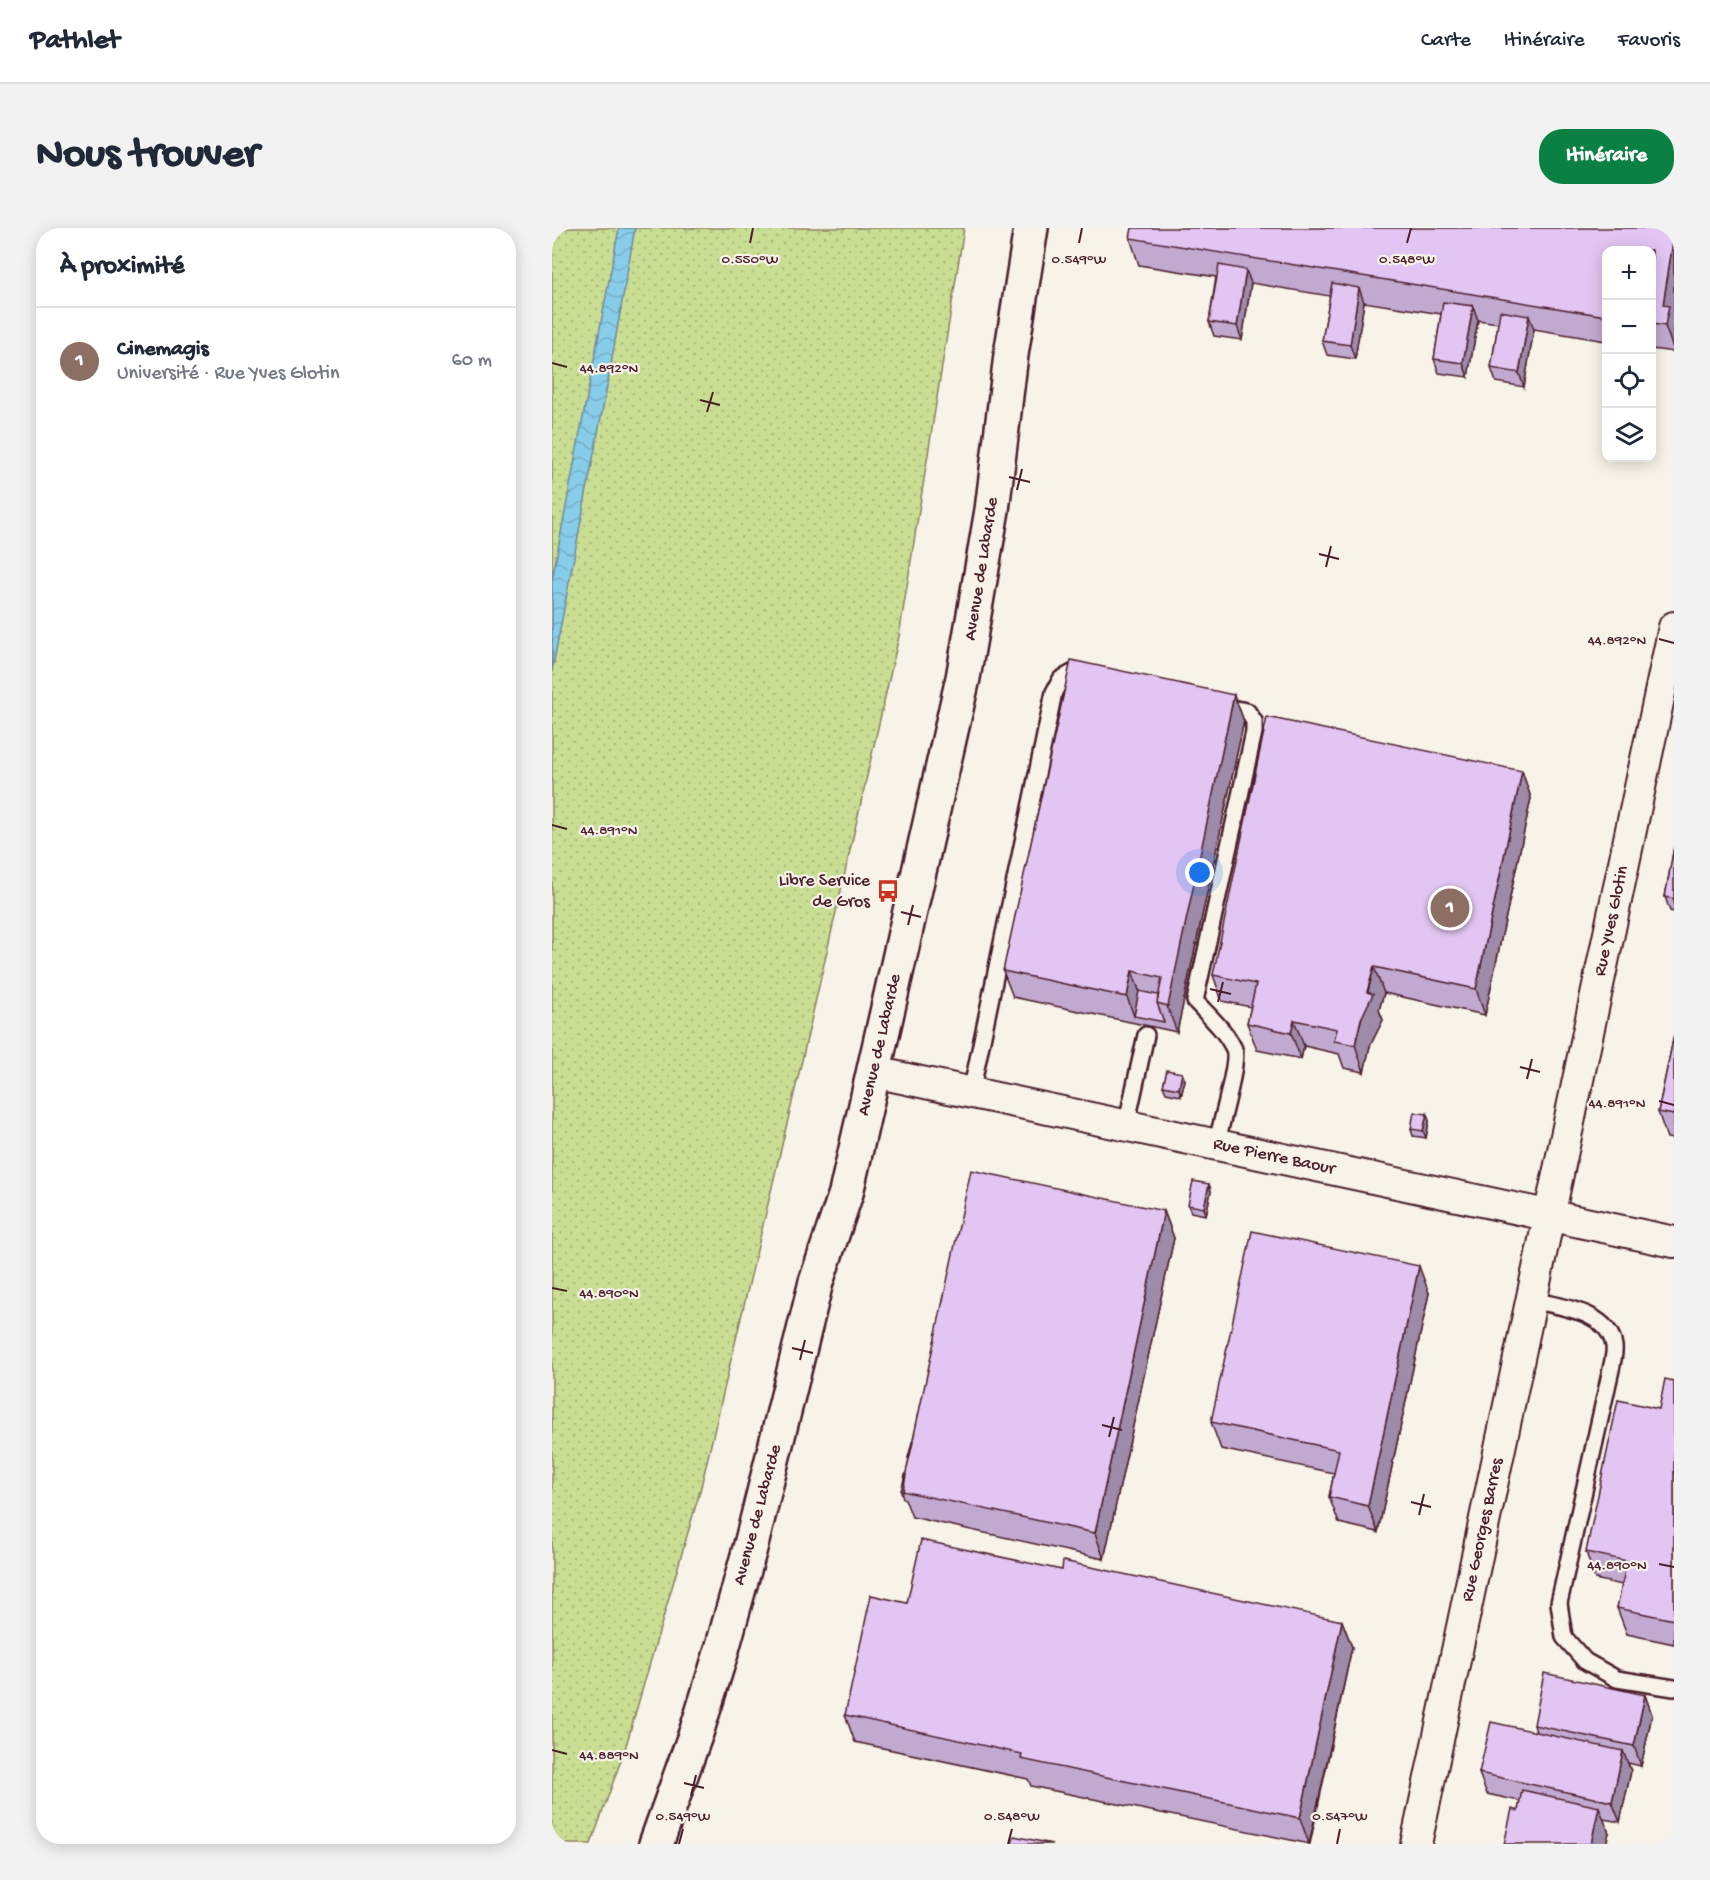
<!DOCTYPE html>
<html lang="fr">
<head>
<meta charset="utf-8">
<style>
	:root { --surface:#fff; --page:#f2f2f3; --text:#1f2937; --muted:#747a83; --line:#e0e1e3; --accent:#0b8043 }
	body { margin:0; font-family:"Gochi Hand",sans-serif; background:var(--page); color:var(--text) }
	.controls { position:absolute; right:18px; top:18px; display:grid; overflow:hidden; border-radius:12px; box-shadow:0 3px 15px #0003 }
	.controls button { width:54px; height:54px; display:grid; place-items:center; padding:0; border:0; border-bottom:2px solid var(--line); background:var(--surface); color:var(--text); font:30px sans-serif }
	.you { position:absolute; left:648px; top:645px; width:21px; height:21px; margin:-15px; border:4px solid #fff; border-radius:50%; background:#1a73e8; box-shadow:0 0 0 9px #1a73e833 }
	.badge { display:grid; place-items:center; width:39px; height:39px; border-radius:50%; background:var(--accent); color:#fff; font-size:20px; font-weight:700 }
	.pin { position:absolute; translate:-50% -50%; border:3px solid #fff; box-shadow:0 2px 6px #0006 }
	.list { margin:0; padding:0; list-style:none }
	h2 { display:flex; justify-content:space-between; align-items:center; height:78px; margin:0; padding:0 24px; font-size:26px }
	h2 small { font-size:20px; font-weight:400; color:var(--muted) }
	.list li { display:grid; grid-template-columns:39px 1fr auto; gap:18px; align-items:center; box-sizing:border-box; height:108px; padding:0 24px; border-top:2px solid var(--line) }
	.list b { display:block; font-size:22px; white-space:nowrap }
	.list p { margin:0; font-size:20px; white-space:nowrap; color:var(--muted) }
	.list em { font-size:20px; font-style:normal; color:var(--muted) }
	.icon { flex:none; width:33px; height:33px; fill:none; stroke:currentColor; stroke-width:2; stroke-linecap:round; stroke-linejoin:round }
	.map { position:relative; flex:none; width:1122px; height:1616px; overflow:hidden; border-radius:24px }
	header { display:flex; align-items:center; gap:36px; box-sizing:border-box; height:84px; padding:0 30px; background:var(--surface); border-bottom:2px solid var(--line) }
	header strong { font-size:28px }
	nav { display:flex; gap:33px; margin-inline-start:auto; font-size:21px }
	.intro { display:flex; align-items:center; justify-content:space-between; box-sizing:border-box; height:144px; padding:0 36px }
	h1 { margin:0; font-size:42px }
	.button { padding:15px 27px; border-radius:24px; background:var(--accent); color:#fff; font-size:21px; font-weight:700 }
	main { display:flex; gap:36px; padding:0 36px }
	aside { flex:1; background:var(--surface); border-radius:24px; box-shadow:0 3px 15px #0003 }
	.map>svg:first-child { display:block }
	.grass { fill:url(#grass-dots); stroke:#8a7e5f; stroke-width:1.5 }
	.water { fill:url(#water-waves); stroke:#6f879d; stroke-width:1.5 }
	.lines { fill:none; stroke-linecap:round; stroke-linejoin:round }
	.lane-casing { stroke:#4a1f2b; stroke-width:20 }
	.street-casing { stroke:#4a1f2b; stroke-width:34 }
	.secondary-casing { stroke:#4a1f2b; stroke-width:38 }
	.lane { stroke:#f7f3e8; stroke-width:15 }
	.street { stroke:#f7f3e8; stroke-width:30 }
	.secondary { stroke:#f7f3e8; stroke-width:33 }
	.wall { fill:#c2a9d0; stroke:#4a1f2b; stroke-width:1.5 }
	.shaded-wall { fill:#9e8aa9; stroke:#4a1f2b; stroke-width:1.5 }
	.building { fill:#e2c5f2; stroke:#4a1f2b; stroke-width:1.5 }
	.ticks { fill:none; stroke:#4a1f2b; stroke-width:2 }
	.labels { text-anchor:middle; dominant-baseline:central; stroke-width:4.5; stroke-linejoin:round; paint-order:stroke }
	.street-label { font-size:18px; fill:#4a1f2b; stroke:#f7f3e8 }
	.poi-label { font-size:18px; fill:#4a1f2b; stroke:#f7f3e8; text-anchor:end }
	.ticks-label { font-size:15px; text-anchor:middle; fill:#4a1f2b; stroke:#f7f3e8; stroke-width:4.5; stroke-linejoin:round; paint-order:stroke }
</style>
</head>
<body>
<header>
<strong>Pathlet</strong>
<nav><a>Carte</a><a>Itinéraire</a><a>Favoris</a></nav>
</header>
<div class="intro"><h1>Nous trouver</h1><a class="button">Itinéraire</a></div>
<main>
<aside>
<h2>À proximité<small></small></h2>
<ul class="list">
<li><span class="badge" style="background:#8d6e63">1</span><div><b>Cinemagis</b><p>Université · Rue Yves Glotin</p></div><em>60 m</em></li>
</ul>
</aside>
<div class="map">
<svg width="1122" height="1616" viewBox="0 0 1122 1616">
	<defs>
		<pattern id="grass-dots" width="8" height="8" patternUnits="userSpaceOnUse" patternTransform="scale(1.5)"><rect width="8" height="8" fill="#c9de93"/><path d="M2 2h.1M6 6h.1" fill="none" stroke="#aebe7f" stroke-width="1.8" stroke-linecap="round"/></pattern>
		<pattern id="water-waves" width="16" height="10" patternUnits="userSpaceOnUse" patternTransform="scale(1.5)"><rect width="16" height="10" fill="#87cde9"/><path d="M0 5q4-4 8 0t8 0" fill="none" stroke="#76b0c8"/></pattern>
	</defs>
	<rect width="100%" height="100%" fill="#f7f3e8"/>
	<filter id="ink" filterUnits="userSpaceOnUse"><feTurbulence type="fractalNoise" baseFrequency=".0167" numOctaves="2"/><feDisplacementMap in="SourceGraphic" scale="12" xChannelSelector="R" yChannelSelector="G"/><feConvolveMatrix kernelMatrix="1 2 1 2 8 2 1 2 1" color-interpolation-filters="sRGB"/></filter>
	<g filter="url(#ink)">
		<!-- grass -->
		<polygon class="grass" points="0,0 412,0 347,408 251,828 148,1263 73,1521 39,1616 0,1616"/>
		<!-- water -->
		<polygon class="water" points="67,0 83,0 56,153 0,443 0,352"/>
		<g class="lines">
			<!-- lane casing -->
			<g class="lane-casing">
				<g id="lane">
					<polyline points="419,865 502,464 509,451 520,445 533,448"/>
					<polyline points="574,898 594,807"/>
					<path d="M664 917C668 900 687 833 682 821 673 802 657 788 643 773L702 504V493L695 483 668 478"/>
					<path d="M980 1072C1008 1079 1057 1083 1062 1118 1063 1124 1061 1131 1060 1137L1007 1375 1012 1409 1033 1433 1065 1451 1122 1460"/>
				</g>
			</g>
			<!-- street casing -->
			<g class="street-casing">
				<g id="street">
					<polyline points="322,844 1122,1014"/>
					<polyline points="864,1616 1122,399"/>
				</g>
			</g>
			<!-- secondary casing -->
			<g class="secondary-casing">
				<polyline id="secondary" points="104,1616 145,1502 169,1425 200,1313 264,1054 294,965 411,450 440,282 459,127 479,0"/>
			</g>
			<!-- lane -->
			<use href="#lane" class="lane"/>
			<!-- street -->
			<use href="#street" class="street"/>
			<!-- secondary -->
			<use href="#secondary" class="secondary"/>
		</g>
		<!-- wall -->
		<g class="wall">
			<polygon points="1122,0 1122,124 1100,121 1100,22 1054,22 1054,113 982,101 972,159 944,154 939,140 946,95 926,92 916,149 887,145 882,131 889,86 812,74 803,131 775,127 770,113 778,68 699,55 690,112 662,108 657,94 664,49 587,37 578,10"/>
			<polygon points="682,467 692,493 625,804 461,769 451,743"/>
			<polygon points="970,543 979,570 933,787 832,765 827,782 831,792 818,818 812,844 792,840 787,826 752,818 749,831 705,822 695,795 699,779 670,773 661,747"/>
			<polygon points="1122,619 1122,684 1118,683 1113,669"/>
			<polygon points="1122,807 1122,911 1115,910 1106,884"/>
			<polygon points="633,852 629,868 614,865 611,858"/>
			<polygon points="875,886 877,893 874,910 861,908 859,901"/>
			<polygon points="657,956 659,963 654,987 639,984 636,977"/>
			<polygon points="612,983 622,1010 552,1331 360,1289 353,1271 351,1270 349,1263 354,1247 357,1232 356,1230 361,1214 400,1033"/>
			<polygon points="877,1065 826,1304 787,1295 777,1269 782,1245 669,1221 659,1194"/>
			<polygon points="1122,1153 1122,1416 1075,1406 1065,1380 1070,1357 1043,1351 1034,1324"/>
			<polygon points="510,1342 790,1393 800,1419 758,1616 479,1558 476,1551 303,1514 293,1487 355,1375"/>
			<polygon points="1093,1467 1100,1487 1089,1538 1076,1535 1079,1543 1068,1594 1051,1591 1057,1605 966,1583 968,1573 935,1566 927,1545 984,1504 982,1497"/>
		</g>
		<!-- shaded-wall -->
		<g class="shaded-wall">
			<polygon points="1122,7 1122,123 1113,98 1111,77"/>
			<polygon points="694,42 699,55 690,112 685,98"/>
			<polygon points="807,60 812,74 803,131 798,117"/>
			<polygon points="921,78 926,92 916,149 911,135"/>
			<polygon points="977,88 982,101 972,159 967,145"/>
			<polygon points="682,467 692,493 625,804 615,778"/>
			<polygon points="970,543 979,570 933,787 924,761"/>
			<polygon points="822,739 832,765 827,782 831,792 818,818 812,844 803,817"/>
			<polygon points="580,743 590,770 582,788 575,769"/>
			<polygon points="742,792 752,818 749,831 739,805"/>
			<polygon points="630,845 633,852 629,868 627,861"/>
			<polygon points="875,886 877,893 874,910 871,903"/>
			<polygon points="657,956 659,963 654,987 652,980"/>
			<polygon points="612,983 622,1010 552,1331 543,1305"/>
			<polygon points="867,1038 877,1065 826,1304 816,1278"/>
			<polygon points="790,1393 800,1419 757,1616 748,1590"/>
			<polygon points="1093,1467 1100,1487 1089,1538 1082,1518"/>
			<polygon points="1071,1523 1079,1543 1068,1594 1060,1574"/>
			<polygon points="1047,1579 1057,1605 1054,1616 1039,1616"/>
		</g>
		<!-- building -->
		<g class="building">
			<polygon points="580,0 1122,0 1122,7 1111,77 1117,78 1113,98 1100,96 1100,22 1054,22 1054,88 578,10"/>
			<polygon points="667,37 694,42 685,98 657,94"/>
			<polygon points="780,55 807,60 798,117 770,113"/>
			<polygon points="891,74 921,78 911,135 882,131"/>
			<polygon points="948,83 977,88 967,145 939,140"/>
			<polygon points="519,432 682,467 616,778 605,775 610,750 580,743 575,769 451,743"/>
			<polygon points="715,489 970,543 924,761 822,739 815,764 821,766 809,791 803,817 782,813 785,801 742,792 739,805 695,795 704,756 661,747"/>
			<polygon points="1122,619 1122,671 1113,669"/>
			<polygon points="587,763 606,767 605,775 612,794 582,788"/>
			<polygon points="1122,807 1122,887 1106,884"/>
			<polygon points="615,842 630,845 627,861 611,858"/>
			<polygon points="862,884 875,886 871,903 859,901"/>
			<polygon points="419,942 612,983 543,1305 350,1263"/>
			<polygon points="641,953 657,956 652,980 636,977"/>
			<polygon points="700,1003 867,1038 816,1278 777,1269 787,1222 659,1194"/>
			<polygon points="1113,1151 1122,1153 1122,1392 1065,1380 1075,1333 1034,1324 1066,1172 1107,1181"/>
			<polygon points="360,1214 361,1214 357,1231 356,1230"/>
			<polygon points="353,1247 354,1247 351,1264 349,1263"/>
			<polygon points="369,1312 510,1342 511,1333 790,1393 748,1590 469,1531 470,1526 293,1487 319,1367 355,1375"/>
			<polygon points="992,1445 1093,1467 1082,1518 982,1497"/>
			<polygon points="939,1494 1071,1523 1060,1574 927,1545"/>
			<polygon points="970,1562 1047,1579 1039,1616 952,1616 960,1581 966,1583"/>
			<polygon points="462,1608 500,1616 460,1616"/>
		</g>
	</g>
	<!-- ticks -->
	<path class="ticks" d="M198 15 201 0M527 15 530 0M855 15 859 0M0 135 15 139M148 172 168 177M155 184 161 164M457 249 478 254M465 262 470 241M767 326 787 331M774 339 779 318M1107 411 1122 415M0 597 15 601M349 684 369 689M356 697 361 677M658 761 679 766M666 774 671 754M968 839 988 844M975 851 980 831M1107 873 1122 877M0 1060 15 1063M240 1120 261 1125M248 1132 253 1112M550 1197 570 1202M557 1209 562 1189M859 1274 879 1279M867 1287 872 1266M1107 1336 1122 1339M0 1522 15 1526M132 1555 152 1560M139 1568 144 1547M127 1616 131 1601M456 1616 460 1601M785 1616 788 1601"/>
	<!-- icons -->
	<defs>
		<g id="bus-bare" transform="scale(1.8)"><path d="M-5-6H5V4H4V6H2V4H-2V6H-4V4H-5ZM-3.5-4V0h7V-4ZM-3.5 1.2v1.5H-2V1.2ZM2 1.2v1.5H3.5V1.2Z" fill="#c8321e" stroke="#f7f3e8" stroke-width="2.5" paint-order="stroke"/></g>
	</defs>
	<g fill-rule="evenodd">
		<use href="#bus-bare" x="336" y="663"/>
	</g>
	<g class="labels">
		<!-- street labels -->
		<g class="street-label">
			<text transform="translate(430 341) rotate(-81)">Avenue de Labarde</text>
			<text transform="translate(1060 693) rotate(-78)">Rue Yves Glotin</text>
			<text transform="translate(328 817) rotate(-77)">Avenue de Labarde</text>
			<text transform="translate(722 929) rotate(12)">Rue Pierre Baour</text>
			<text transform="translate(206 1287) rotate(-75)">Avenue de Labarde</text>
			<text transform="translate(931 1302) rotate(-78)">Rue Georges Barres</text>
		</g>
		<!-- poi labels -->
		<g class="poi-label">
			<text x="318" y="653">Libre Service<tspan x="318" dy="21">de Gros</tspan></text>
		</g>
	</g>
	<g class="ticks-label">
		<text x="198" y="35">0.550°W</text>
		<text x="527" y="35">0.549°W</text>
		<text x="855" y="35">0.548°W</text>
		<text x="57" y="144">44.892°N</text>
		<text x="1065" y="416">44.892°N</text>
		<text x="57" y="606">44.891°N</text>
		<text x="1065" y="879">44.891°N</text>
		<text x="57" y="1069">44.890°N</text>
		<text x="1065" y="1341">44.890°N</text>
		<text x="57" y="1531">44.889°N</text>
		<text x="131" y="1592">0.549°W</text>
		<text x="460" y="1592">0.548°W</text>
		<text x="788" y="1592">0.547°W</text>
	</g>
</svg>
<div class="controls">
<button>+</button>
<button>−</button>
<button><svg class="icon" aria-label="locate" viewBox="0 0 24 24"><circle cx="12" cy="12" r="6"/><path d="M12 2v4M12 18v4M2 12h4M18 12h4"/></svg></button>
<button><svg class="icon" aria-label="layers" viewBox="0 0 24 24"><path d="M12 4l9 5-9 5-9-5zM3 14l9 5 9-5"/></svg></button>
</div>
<div class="you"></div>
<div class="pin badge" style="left:898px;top:680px;background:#8d6e63">1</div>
</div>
</main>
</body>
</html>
